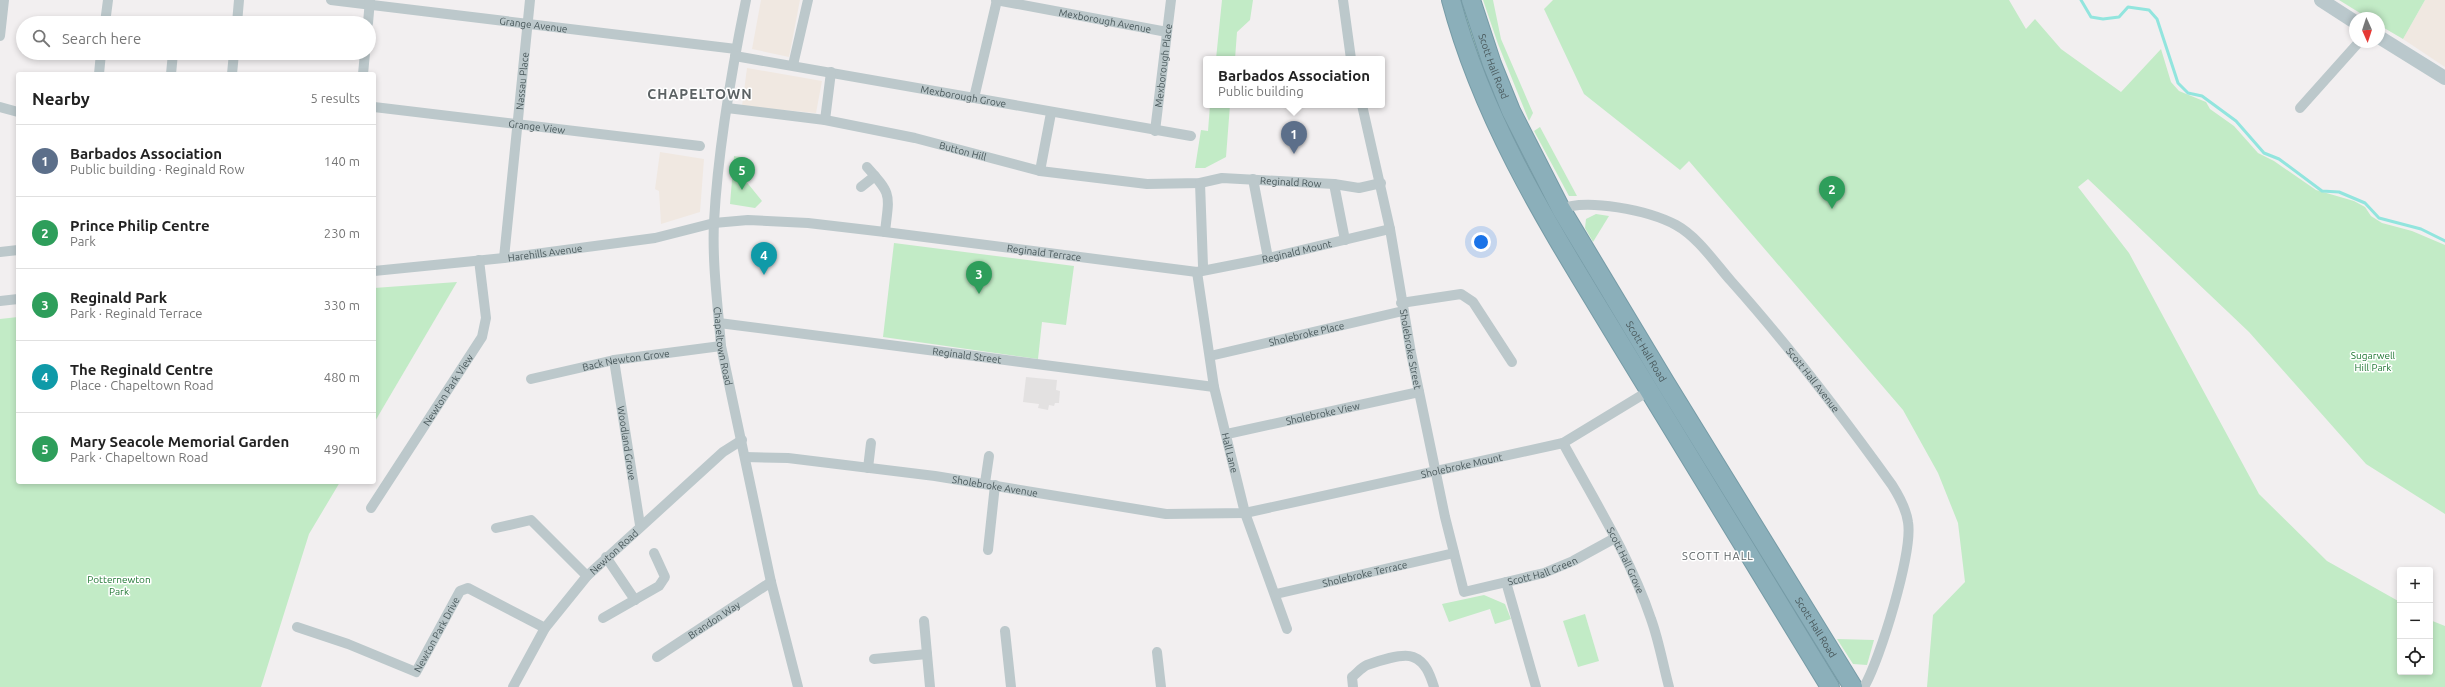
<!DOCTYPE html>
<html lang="en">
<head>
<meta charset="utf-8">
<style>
	:root { --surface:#fff; --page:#f2f2f2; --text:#222; --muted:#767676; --line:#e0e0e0; --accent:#255c72 }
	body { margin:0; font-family:Ubuntu,sans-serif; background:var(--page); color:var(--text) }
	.controls { position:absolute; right:12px; bottom:12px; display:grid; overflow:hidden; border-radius:4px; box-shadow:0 2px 6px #0003 }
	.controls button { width:36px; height:36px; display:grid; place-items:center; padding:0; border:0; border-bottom:1px solid var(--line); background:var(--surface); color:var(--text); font:20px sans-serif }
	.compass { position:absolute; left:2349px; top:12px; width:36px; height:36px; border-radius:50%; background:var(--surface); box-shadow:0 2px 6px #0003; rotate:177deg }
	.you { position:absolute; left:1481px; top:242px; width:14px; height:14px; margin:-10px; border:3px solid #fff; border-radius:50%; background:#1a73e8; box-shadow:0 0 0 6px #1a73e833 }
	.badge { display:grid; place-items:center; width:26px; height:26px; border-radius:50%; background:var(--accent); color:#fff; font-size:13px; font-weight:700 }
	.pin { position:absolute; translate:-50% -33px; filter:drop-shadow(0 1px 2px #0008) }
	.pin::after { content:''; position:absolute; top:21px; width:14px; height:12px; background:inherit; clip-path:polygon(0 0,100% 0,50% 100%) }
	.popup { position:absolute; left:1203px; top:56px; width:182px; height:52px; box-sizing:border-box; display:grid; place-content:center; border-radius:4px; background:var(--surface); filter:drop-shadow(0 1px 3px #0005); font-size:13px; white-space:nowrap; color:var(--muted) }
	.popup b { font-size:15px; color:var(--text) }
	.popup::after { content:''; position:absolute; left:50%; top:100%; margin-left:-8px; border:8px solid transparent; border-top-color:var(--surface) }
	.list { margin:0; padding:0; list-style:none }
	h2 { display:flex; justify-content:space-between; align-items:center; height:52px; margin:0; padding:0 16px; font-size:17px }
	h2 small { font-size:13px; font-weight:400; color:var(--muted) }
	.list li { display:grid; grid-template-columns:26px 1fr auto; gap:12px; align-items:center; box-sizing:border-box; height:72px; padding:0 16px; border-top:1px solid var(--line) }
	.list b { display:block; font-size:15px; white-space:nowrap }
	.list p { margin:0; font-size:13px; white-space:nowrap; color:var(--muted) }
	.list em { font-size:13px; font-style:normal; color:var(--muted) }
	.icon { flex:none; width:22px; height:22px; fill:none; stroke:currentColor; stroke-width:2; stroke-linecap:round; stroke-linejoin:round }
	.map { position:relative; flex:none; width:2445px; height:687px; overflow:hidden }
	.search { position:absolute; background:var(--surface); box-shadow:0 2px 6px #0003; left:16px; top:16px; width:360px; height:44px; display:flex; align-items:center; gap:10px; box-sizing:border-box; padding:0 14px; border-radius:22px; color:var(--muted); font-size:15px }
	.panel { position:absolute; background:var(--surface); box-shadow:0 2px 6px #0003; left:16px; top:72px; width:360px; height:412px; border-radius:4px }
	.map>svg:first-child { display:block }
	.commercial { fill:#f0e8e1 }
	.education { fill:#e3e1e1 }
	.green { fill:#c2ebc6 }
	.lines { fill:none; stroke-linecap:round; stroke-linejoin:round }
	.stream { stroke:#92e5de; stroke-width:3 }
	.highway-casing { stroke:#769ba6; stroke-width:20 }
	.street { stroke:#bcc8cb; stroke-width:10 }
	.secondary { stroke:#bac8cc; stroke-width:14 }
	.highway { stroke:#8bafba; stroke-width:18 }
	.labels { text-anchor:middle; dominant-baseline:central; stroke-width:3; stroke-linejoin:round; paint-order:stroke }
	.street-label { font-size:10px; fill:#49585b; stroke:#fff }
	.park-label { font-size:10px; fill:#1f7732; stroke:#fff }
	.neighbourhood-label { font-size:11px; letter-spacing:1px; fill:#5c6264; stroke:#fff }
	.district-label { font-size:14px; font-weight:bold; letter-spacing:1px; fill:#5c6264; stroke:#fff }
</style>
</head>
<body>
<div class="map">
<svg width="2445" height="687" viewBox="0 0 2445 687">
	<rect width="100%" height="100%" fill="#f2eff0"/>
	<!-- commercial -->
	<g class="commercial">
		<polygon points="761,0 800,0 789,57 752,49"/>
		<polygon points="2425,0 2445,0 2445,67 2403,39"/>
		<polygon points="747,68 822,81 816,113 742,106"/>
		<polygon points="660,152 704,159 700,212 661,224 659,191 655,189"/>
	</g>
	<!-- education -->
	<polygon class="education" points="1026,377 1057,380 1056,390 1060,391 1059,403 1055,403 1054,406 1049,405 1048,410 1038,408 1039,404 1023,402"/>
	<!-- green -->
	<g class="green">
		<polygon points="1222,0 1253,0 1250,20 1237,32 1235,59 1216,59"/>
		<polygon points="1458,0 1465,0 1511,129 1509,130 1493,100"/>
		<polygon points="1483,0 1493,0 1501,39 1533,113 1529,121 1498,44"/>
		<polygon points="1553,0 2009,0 2026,29 2035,19 2061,49 2121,92 2161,49 2171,82 2179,91 2206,102 2210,109 2234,126 2258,153 2274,161 2316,190 2354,201 2365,207 2371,216 2382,223 2412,231 2445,245 2445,514 2366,464 2249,332 2088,179 2078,187 2129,253 2259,494 2327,561 2400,602 2400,672 2430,672 2430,620 2445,626 2445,687 1927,687 1933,615 1965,582 1958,523 1938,473 1903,410 1689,161 1680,170 1584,94 1544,9"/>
		<polygon points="2339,0 2425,0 2403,39 2379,25 2379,18 2368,18"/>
		<polygon points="1210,105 1230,105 1226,157 1205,168 1195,168 1201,130 1208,131"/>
		<polygon points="1540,127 1577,196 1569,196 1534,131"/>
		<polygon points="734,156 747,158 745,180 762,201 755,208 730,204"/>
		<polygon points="1596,214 1609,216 1593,242 1585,228 1586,219"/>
		<polygon points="894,243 1074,266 1066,325 1042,322 1038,359 883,337"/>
		<polygon points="457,282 374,423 374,288"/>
		<polygon points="18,317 18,482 340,482 309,534 261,687 0,687 0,319"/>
		<polygon points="1484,595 1505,604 1511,619 1495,624 1490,609 1449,622 1442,604"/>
		<polygon points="1585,614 1599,661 1578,667 1563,621"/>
		<polygon points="1837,639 1874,640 1867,665 1853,664"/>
	</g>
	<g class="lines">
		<!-- stream -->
		<polyline class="stream" points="2081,0 2091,17 2103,19 2119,17 2128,7 2149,10 2157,19 2178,83 2188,93 2202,96 2236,121 2264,153 2279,159 2322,191 2339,192 2365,203 2379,218 2421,229 2445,241"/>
		<!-- highway casing -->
		<g class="highway-casing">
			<g id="highway">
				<path d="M1451 0C1485 128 1555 235 1622 346 1691 460 1761 573 1830 687"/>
				<path id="s25" d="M1471 0 1492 64 1511 111 1561 209 1665 382 1853 687"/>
			</g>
		</g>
		<!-- street -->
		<g class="street">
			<path id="s1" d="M331 0 736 49"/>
			<path id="s2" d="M746 0C731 73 718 148 714 222 712 263 718 306 721 346L771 582 798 687"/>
			<path id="s3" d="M996 0 1167 32"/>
			<polyline points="1343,0 1351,59"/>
			<polyline points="105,23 108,0"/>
			<polyline points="237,23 239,0"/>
			<polyline points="368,23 370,0"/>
			<polyline points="0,36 4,0"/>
			<path id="s4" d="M735 56 1191 136"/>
			<polyline points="793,65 808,0"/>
			<polyline points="99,74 101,53"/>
			<polyline points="171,74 173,53"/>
			<polyline points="232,74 234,53"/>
			<polyline points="363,74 365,53"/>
			<polyline points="974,98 997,0"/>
			<path id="s5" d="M1362 105 1390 229 1411 353 1445 517 1464 592 1544 573 1573 561 1615 538"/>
			<polyline points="0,107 18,112"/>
			<path id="s6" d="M374 107 700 146"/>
			<path id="s7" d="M727 108 825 120 915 138 1040 171 1147 184 1200 183 1222 178 1334 184 1359 188 1381 183"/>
			<polyline points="2300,108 2359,42"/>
			<polyline points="825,120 831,72"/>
			<path id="s8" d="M1155 131 1171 0"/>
			<path d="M867 167C893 196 889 194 885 232"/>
			<polyline points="1040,171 1051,113"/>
			<polyline points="1253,179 1268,258"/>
			<polyline points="1200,183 1203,266"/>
			<polyline points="1334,184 1345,240"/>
			<polyline points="861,187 875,176"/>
			<path id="s9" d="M1558 210C1586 197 1650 211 1676 225 1698 237 1715 263 1731 281 1789 346 1841 414 1892 485 1899 496 1906 508 1908 522 1913 552 1880 660 1864 687"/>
			<polyline points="0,252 18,250"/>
			<path id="s10" d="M504 258 530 0"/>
			<path id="s11" d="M374 271 504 258 655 238 714 223 748 220 808 223 885 232 1197 272 1268 258 1390 229"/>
			<path id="s12" d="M1197 272 1214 387 1245 513 1287 629"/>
			<polyline points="0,301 18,299"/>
			<polyline points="1401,303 1461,294 1473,302 1512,362"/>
			<path id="s13" d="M719 323 1214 387"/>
			<path id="s14" d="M1210 356 1403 311"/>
			<path id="s15" d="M614 360 640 525"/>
			<path id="s16" d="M531 379 614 360 721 346"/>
			<path id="s17" d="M1227 434 1419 392"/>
			<path id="s18" d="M1563 443C1594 500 1630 557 1651 619 1659 641 1663 665 1669 687"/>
			<path id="s19" d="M745 457 788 458 935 476 1166 514 1245 513 1563 443 1652 389"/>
			<polyline points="868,468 871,443"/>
			<polyline points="985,483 989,456"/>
			<path id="s20" d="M371 508 482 337 486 318 479 260"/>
			<polyline points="496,528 531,520 587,576"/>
			<polyline points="988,550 995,485"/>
			<polyline points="606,557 635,600"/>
			<polyline points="1506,582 1536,687"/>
			<path id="s21" d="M1276 594 1454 553"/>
			<polyline points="603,618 659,586 665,577 654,553"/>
			<polyline points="924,621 930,687"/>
			<path id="s22" d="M297 627 348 644 416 672 460 591 468 588 545 628"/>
			<polyline points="1005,631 1011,687"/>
			<polyline points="1157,652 1161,687"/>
			<path id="s23" d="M657 657 771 582"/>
			<polyline points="874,659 927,654"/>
			<path id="s24" d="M513 687 545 628 587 576 723 452 742 440"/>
			<path d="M1353 687 1352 677C1357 673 1362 667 1367 665 1378 661 1403 653 1413 657 1426 662 1430 675 1434 687"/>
		</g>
		<!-- secondary -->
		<g class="secondary">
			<polyline points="2321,0 2355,22"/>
			<polyline points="2379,37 2445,78"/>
		</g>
		<!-- highway -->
		<use href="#highway" class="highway"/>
	</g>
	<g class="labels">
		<!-- street labels -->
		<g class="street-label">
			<text stroke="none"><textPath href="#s3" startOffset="111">Mexborough Avenue</textPath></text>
			<text stroke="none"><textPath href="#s1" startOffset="204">Grange Avenue</textPath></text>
			<text stroke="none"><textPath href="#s8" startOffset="66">Mexborough Place</textPath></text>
			<text stroke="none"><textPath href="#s25" startOffset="70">Scott Hall Road</textPath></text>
			<text stroke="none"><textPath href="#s10" startOffset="178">Nassau Place</textPath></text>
			<text stroke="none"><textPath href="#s4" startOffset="232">Mexborough Grove</textPath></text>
			<text stroke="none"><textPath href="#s6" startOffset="164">Grange View</textPath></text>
			<text stroke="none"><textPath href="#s7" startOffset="240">Button Hill</textPath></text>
			<text stroke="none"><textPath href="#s7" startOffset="572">Reginald Row</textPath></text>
			<text stroke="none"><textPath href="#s11" startOffset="676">Reginald Terrace</textPath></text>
			<text stroke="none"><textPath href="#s11" startOffset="932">Reginald Mount</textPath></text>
			<text stroke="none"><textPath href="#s11" startOffset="172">Harehills Avenue</textPath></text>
			<text stroke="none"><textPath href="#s14" startOffset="99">Sholebroke Place</textPath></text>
			<text stroke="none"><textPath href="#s2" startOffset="349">Chapeltown Road</textPath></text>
			<text stroke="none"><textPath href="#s5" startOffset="249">Sholebroke Street</textPath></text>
			<text stroke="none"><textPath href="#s25" startOffset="394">Scott Hall Road</textPath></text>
			<text stroke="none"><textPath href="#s13" startOffset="250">Reginald Street</textPath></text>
			<text stroke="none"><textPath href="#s16" startOffset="97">Back Newton Grove</textPath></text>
			<text stroke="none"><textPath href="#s9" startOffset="329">Scott Hall Avenue</textPath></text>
			<text stroke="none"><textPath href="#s20" startOffset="141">Newton Park View</textPath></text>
			<text stroke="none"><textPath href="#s17" startOffset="98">Sholebroke View</textPath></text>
			<text stroke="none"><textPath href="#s15" startOffset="84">Woodland Grove</textPath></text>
			<text stroke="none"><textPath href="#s12" startOffset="184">Hall Lane</textPath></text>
			<text stroke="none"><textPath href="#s19" startOffset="726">Sholebroke Mount</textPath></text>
			<text stroke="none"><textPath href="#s19" startOffset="252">Sholebroke Avenue</textPath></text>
			<text stroke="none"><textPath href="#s24" startOffset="170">Newton Road</textPath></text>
			<text stroke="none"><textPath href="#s18" startOffset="133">Scott Hall Grove</textPath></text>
			<text stroke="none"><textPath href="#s5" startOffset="579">Scott Hall Green</textPath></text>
			<text stroke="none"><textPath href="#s21" startOffset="91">Sholebroke Terrace</textPath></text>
			<text stroke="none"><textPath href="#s23" startOffset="68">Brandon Way</textPath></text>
			<text stroke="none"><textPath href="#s25" startOffset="718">Scott Hall Road</textPath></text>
			<text stroke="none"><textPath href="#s22" startOffset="170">Newton Park Drive</textPath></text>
		</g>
		<!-- park labels -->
		<g class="park-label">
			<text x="2373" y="355">Sugarwell<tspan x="2373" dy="12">Hill Park</tspan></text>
			<text x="119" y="579">Potternewton<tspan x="119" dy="12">Park</tspan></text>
		</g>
		<!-- neighbourhood labels -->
		<g class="neighbourhood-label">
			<text x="1718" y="556">SCOTT HALL</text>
		</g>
		<!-- district labels -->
		<g class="district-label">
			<text x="700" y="94">CHAPELTOWN</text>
		</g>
	</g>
</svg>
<div class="controls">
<button>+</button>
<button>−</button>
<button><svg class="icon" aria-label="locate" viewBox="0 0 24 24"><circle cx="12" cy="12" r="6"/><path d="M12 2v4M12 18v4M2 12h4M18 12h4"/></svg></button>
</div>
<svg class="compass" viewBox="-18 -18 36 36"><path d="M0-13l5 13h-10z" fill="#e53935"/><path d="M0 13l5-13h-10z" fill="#767676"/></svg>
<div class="you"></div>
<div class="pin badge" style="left:1294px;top:154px;background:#5c6f8a">1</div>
<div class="popup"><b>Barbados Association</b>Public building</div>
<div class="pin badge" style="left:1832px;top:209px;background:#2e9e5b">2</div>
<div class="pin badge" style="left:979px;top:294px;background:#2e9e5b">3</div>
<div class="pin badge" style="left:764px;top:275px;background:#0f9aa8">4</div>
<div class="pin badge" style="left:742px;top:190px;background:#2e9e5b">5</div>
<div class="search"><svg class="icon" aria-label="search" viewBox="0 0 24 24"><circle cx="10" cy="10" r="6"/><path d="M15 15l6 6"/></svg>Search here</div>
<section class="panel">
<h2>Nearby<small>5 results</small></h2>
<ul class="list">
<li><span class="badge" style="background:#5c6f8a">1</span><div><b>Barbados Association</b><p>Public building · Reginald Row</p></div><em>140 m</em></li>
<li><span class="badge" style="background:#2e9e5b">2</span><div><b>Prince Philip Centre</b><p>Park</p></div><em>230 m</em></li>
<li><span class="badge" style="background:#2e9e5b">3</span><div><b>Reginald Park</b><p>Park · Reginald Terrace</p></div><em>330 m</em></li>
<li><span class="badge" style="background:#0f9aa8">4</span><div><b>The Reginald Centre</b><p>Place · Chapeltown Road</p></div><em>480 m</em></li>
<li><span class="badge" style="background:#2e9e5b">5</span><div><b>Mary Seacole Memorial Garden</b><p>Park · Chapeltown Road</p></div><em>490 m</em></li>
</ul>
</section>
</div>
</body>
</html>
